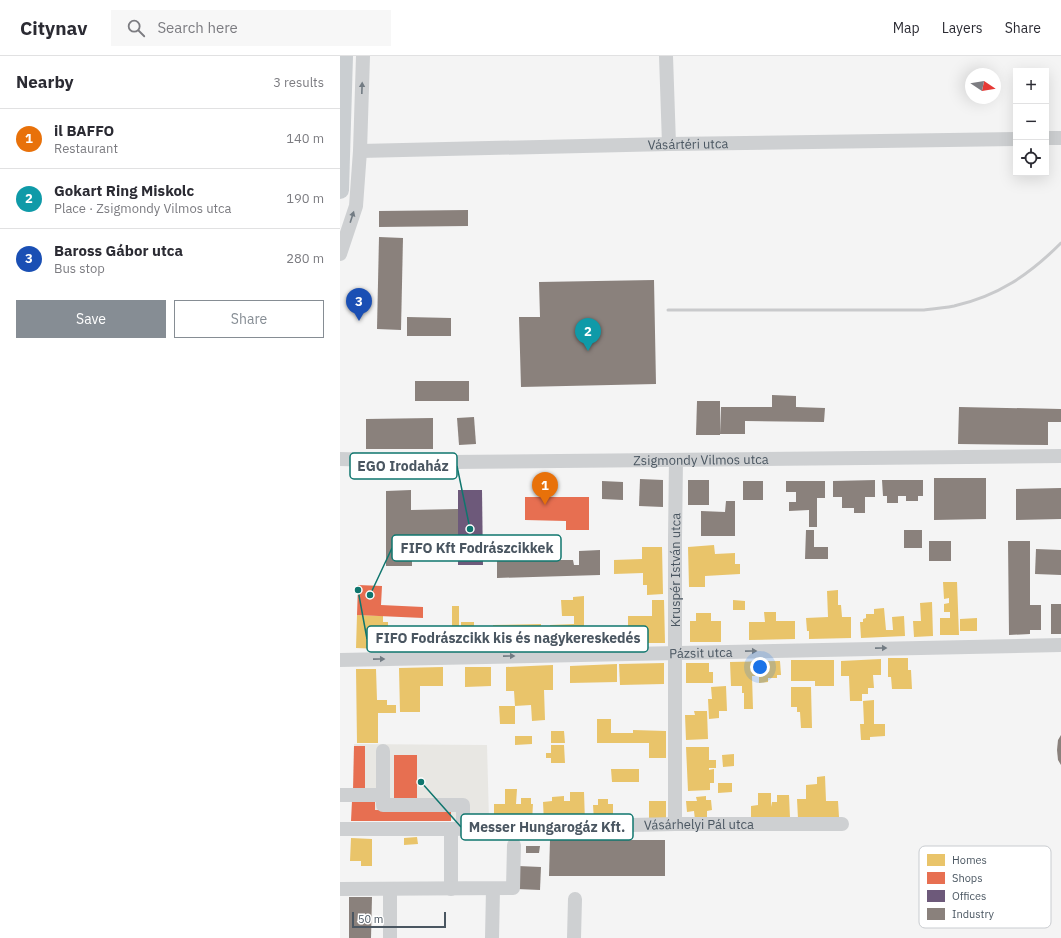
<!DOCTYPE html>
<html lang="en">
<head>
<meta charset="utf-8">
<style>
	:root { --surface:#fff; --page:#f7f7f7; --text:#2b2b33; --muted:#7c7c81; --line:#e1e1e2; --accent:#868d94 }
	body { margin:0; font-family:"IBM Plex Sans",sans-serif; background:var(--page); color:var(--text) }
	.controls { position:absolute; right:12px; top:12px; display:grid; overflow:hidden; border-radius:0px; box-shadow:0 4px 16px #0002 }
	.controls button { width:36px; height:36px; display:grid; place-items:center; padding:0; border:0; border-bottom:1px solid var(--line); background:var(--surface); color:var(--text); font:20px sans-serif }
	.compass { position:absolute; left:625px; top:12px; width:36px; height:36px; border-radius:50%; background:var(--surface); box-shadow:0 4px 16px #0002; rotate:102deg }
	.scale { position:absolute; left:12px; bottom:10px; width:94px; box-sizing:border-box; padding-left:4px; border:2px solid #4a5661; border-top:0; font-size:11px; line-height:14px; white-space:nowrap; color:#4a5661; -webkit-text-stroke:3px #fff; paint-order:stroke }
	.you { position:absolute; left:420px; top:611px; width:14px; height:14px; margin:-10px; border:3px solid #fff; border-radius:50%; background:#1a73e8; box-shadow:0 0 0 6px #1a73e833 }
	.badge { display:grid; place-items:center; width:26px; height:26px; border-radius:50%; background:var(--accent); color:#fff; font-size:13px; font-weight:700 }
	.pin { position:absolute; translate:-50% -33px; filter:drop-shadow(0 1px 2px #0008) }
	.pin::after { content:''; position:absolute; top:21px; width:14px; height:12px; background:inherit; clip-path:polygon(0 0,100% 0,50% 100%) }
	.list { margin:0; padding:0; list-style:none }
	h2 { display:flex; justify-content:space-between; align-items:center; height:52px; margin:0; padding:0 16px; font-size:17px }
	h2 small { font-size:13px; font-weight:400; color:var(--muted) }
	.list li { display:grid; grid-template-columns:26px 1fr auto; gap:12px; align-items:center; box-sizing:border-box; height:60px; padding:0 16px; border-top:1px solid var(--line) }
	.list b { display:block; font-size:15px; white-space:nowrap }
	.list p { margin:0; font-size:13px; white-space:nowrap; color:var(--muted) }
	.list em { font-size:13px; font-style:normal; color:var(--muted) }
	.actions { display:flex; gap:8px; padding:12px 16px }
	.actions a { flex:1; padding:9px 0; border:1px solid var(--accent); border-radius:0px; text-align:center; font-size:14px; color:var(--accent) }
	.actions .main { background:var(--accent); color:#fff }
	.icon { flex:none; width:22px; height:22px; fill:none; stroke:currentColor; stroke-width:2; stroke-linecap:round; stroke-linejoin:round }
	.map { position:relative; flex:none; width:721px; height:882px; overflow:hidden }
	header { display:flex; align-items:center; gap:24px; box-sizing:border-box; height:56px; padding:0 20px; background:var(--surface); border-bottom:1px solid var(--line) }
	header strong { font-size:19px }
	nav { display:flex; gap:22px; margin-inline-start:auto; font-size:14px }
	.search { width:280px; height:36px; background:var(--page); display:flex; align-items:center; gap:10px; box-sizing:border-box; padding:0 14px; border-radius:0px; color:var(--muted); font-size:15px }
	main { display:flex }
	aside { flex:1; background:var(--surface) }
	.map>svg:first-child { display:block }
	.commercial { fill:#e8e7e3 }
	.homes { fill:#e9c46a }
	.shops { fill:#e76f51 }
	.offices { fill:#6d597a }
	.industry { fill:#8a817c }
	.lines { fill:none; stroke-linecap:round; stroke-linejoin:round }
	.minor { stroke:#ced0d2; stroke-width:14 }
	.major { stroke:#caced1; stroke-width:18 }
	.rail { stroke:#c9cacc; stroke-width:3 }
	.oneway { fill:#727b83 }
	.labels { text-anchor:middle; dominant-baseline:central; stroke-width:4; stroke-linejoin:round; paint-order:stroke }
	.street-label { font-size:13px; fill:#4a5661; stroke:#fff }
	.key { fill:#fff; stroke:#c9ccd0; stroke-width:1 }
	.key-label { font-size:11px; fill:#4a5661 }
	.leader { fill:none; stroke:#0f766e; stroke-width:1.5 }
	.callout-dot { fill:#0f766e; stroke:#fff; stroke-width:1.5 }
	.callout { fill:#fff; stroke:#0f766e; stroke-width:1.5 }
	.callout-label { font-size:14px; text-anchor:middle; font-weight:bold; fill:#4a5661 }
</style>
</head>
<body>
<header>
<strong>Citynav</strong>
<div class="search"><svg class="icon" aria-label="search" viewBox="0 0 24 24"><circle cx="10" cy="10" r="6"/><path d="M15 15l6 6"/></svg>Search here</div>
<nav><a>Map</a><a>Layers</a><a>Share</a></nav>
</header>
<main>
<aside>
<h2>Nearby<small>3 results</small></h2>
<ul class="list">
<li><span class="badge" style="background:#e8710a">1</span><div><b>il BAFFO</b><p>Restaurant</p></div><em>140 m</em></li>
<li><span class="badge" style="background:#0f9aa8">2</span><div><b>Gokart Ring Miskolc</b><p>Place · Zsigmondy Vilmos utca</p></div><em>190 m</em></li>
<li><span class="badge" style="background:#1a4fb4">3</span><div><b>Baross Gábor utca</b><p>Bus stop</p></div><em>280 m</em></li>
</ul>
<div class="actions"><a class="main">Save</a><a>Share</a></div>
</aside>
<div class="map">
<svg width="721" height="882" viewBox="0 0 721 882">
	<rect width="100%" height="100%" fill="#f4f4f4"/>
	<!-- commercial -->
	<polygon class="commercial" points="14,688 147,689 149,764 13,763"/>
	<!-- homes -->
	<g class="homes">
		<polygon points="374,489 375,498 395,497 395,508 400,508 400,518 365,520 365,531 349,531 348,491"/>
		<polygon points="302,491 322,491 323,538 307,539 307,529 303,529 303,517 274,518 274,504 302,503"/>
		<polygon points="603,526 617,526 619,579 600,579 600,562 610,562 610,556 604,556 604,548 609,547 609,542 604,543"/>
		<polygon points="498,534 498,549 501,549 502,561 511,561 511,582 469,583 469,575 467,575 466,562 488,561 487,535"/>
		<polygon points="244,540 244,572 251,571 251,589 211,590 210,569 234,568 234,560 222,560 221,544 233,544 233,541"/>
		<polygon points="312,544 324,544 325,587 304,587 304,571 288,571 288,560 312,560"/>
		<polygon points="393,544 405,545 405,554 393,554"/>
		<polygon points="592,546 593,580 574,581 573,565 581,565 580,547"/>
		<polygon points="112,550 119,550 119,570 121,570 121,566 134,566 134,570 140,570 140,590 98,591 97,570 112,570"/>
		<polygon points="544,552 546,574 553,574 552,561 564,560 565,580 521,582 520,566 523,566 523,563 526,562 526,558 534,558 534,553"/>
		<polygon points="424,556 436,556 436,565 455,565 455,583 409,584 409,566 425,566"/>
		<polygon points="356,557 371,557 371,565 381,565 381,586 350,586 350,565 356,565"/>
		<polygon points="17,559 43,560 43,566 48,566 48,573 42,573 42,577 51,577 50,585 42,584 41,593 16,592"/>
		<polygon points="637,562 637,575 620,575 620,563"/>
		<polygon points="201,568 201,590 153,591 153,569"/>
		<polygon points="548,602 568,602 568,614 571,614 572,633 552,633 551,621 548,621"/>
		<polygon points="541,603 541,619 533,619 534,632 528,632 528,638 522,638 522,645 510,645 509,620 501,620 501,605"/>
		<polygon points="451,604 494,604 494,630 475,630 475,625 451,625"/>
		<polygon points="440,605 441,619 437,619 437,622 428,622 428,626 419,627 419,620 412,620 413,653 404,653 404,637 402,637 402,630 391,630 390,606"/>
		<polygon points="324,607 324,628 280,629 279,608"/>
		<polygon points="346,607 369,607 369,616 373,616 373,627 346,627"/>
		<polygon points="277,608 277,626 230,627 230,610"/>
		<polygon points="213,609 213,634 204,634 205,664 192,665 191,649 175,650 174,635 166,635 166,611"/>
		<polygon points="103,611 103,630 80,630 80,656 60,656 59,612"/>
		<polygon points="125,611 151,611 151,630 125,631"/>
		<polygon points="16,613 36,613 37,644 47,644 47,649 56,649 56,657 38,657 38,687 17,687"/>
		<polygon points="386,630 387,655 379,655 379,662 369,663 368,643 372,643 371,631"/>
		<polygon points="451,631 471,631 472,672 461,672 460,656 457,656 457,651 451,651"/>
		<polygon points="534,644 534,668 545,668 545,680 530,681 530,684 521,684 520,668 524,668 523,645"/>
		<polygon points="159,650 175,650 175,668 160,668"/>
		<polygon points="354,655 367,655 368,683 346,684 345,659 355,659"/>
		<polygon points="257,663 271,663 271,677 293,677 293,674 326,675 326,702 309,702 309,687 257,687"/>
		<polygon points="211,675 224,675 225,687 211,687"/>
		<polygon points="175,680 192,680 192,688 175,689"/>
		<polygon points="211,689 224,689 225,707 211,707 211,702 206,702 206,697 211,697"/>
		<polygon points="346,691 369,691 369,704 376,704 376,712 369,712 369,714 374,713 374,727 370,727 370,734 348,735"/>
		<polygon points="394,698 394,710 383,711 382,699"/>
		<polygon points="271,713 299,713 299,726 272,726"/>
		<polygon points="485,720 486,745 498,745 499,761 458,763 457,743 466,743 466,729 477,728 477,721"/>
		<polygon points="378,727 392,727 392,736 378,737"/>
		<polygon points="165,733 177,733 176,748 181,748 181,742 191,742 191,748 193,748 192,765 154,765 154,748 165,748"/>
		<polygon points="230,736 244,736 245,766 204,767 203,746 212,745 212,741 224,740 224,745 230,745"/>
		<polygon points="418,737 431,737 431,751 432,746 437,746 437,739 449,739 450,762 411,764 411,750 418,749"/>
		<polygon points="366,740 366,744 371,744 372,754 367,755 367,763 355,764 354,755 347,756 346,745 357,745 356,741"/>
		<polygon points="258,743 268,743 268,748 273,748 273,764 254,765 253,749 258,749"/>
		<rect x="309" y="745" width="17" height="19"/>
		<polygon points="77,781 78,788 64,789 64,782"/>
		<polygon points="11,782 32,783 32,810 21,810 21,805 10,805"/>
	</g>
	<!-- shops -->
	<g class="shops">
		<polygon points="185,441 249,441 249,474 226,474 226,465 185,464"/>
		<polygon points="18,529 42,530 41,549 83,551 83,562 17,559"/>
		<polygon points="14,690 25,690 25,735 13,735"/>
		<rect x="54" y="699" width="23" height="47"/>
		<polygon points="12,745 35,745 35,754 111,755 111,765 11,765"/>
	</g>
	<!-- offices -->
	<polygon class="offices" points="118,434 142,434 143,509 118,509"/>
	<!-- industry -->
	<g class="industry">
		<polygon points="128,154 128,170 39,171 39,155"/>
		<polygon points="39,181 63,182 61,274 37,273"/>
		<polygon points="314,224 316,328 181,331 179,261 200,261 199,226"/>
		<polygon points="67,261 111,262 111,280 67,280"/>
		<rect x="75" y="325" width="54" height="20"/>
		<polygon points="432,339 456,340 456,351 485,352 484,366 405,365 405,378 380,378 381,351 432,351"/>
		<polygon points="357,345 380,345 380,379 356,379"/>
		<polygon points="619,351 721,353 721,366 708,366 708,389 618,388"/>
		<polygon points="134,361 136,388 119,389 117,362"/>
		<polygon points="93,362 93,393 26,393 26,363"/>
		<polygon points="594,422 646,422 646,463 594,464"/>
		<polygon points="300,423 323,424 323,451 299,450"/>
		<rect x="348" y="424" width="21" height="25"/>
		<polygon points="535,424 535,441 525,441 525,457 514,457 514,452 502,452 502,441 493,441 493,425"/>
		<polygon points="542,424 583,424 583,440 578,440 578,445 566,445 566,440 558,440 558,447 547,447 547,440 543,440"/>
		<polygon points="262,425 283,426 283,444 262,443"/>
		<rect x="403" y="425" width="20" height="19"/>
		<polygon points="446,425 485,425 485,442 477,442 477,471 469,471 469,454 449,455 449,446 456,446 456,436 446,436"/>
		<polygon points="721,432 721,463 676,464 676,433"/>
		<polygon points="71,434 71,454 118,453 118,492 72,493 72,510 46,510 46,435"/>
		<polygon points="386,445 395,445 395,480 361,480 361,455 385,456"/>
		<polygon points="466,474 474,474 474,491 488,491 488,503 465,503"/>
		<rect x="564" y="474" width="18" height="18"/>
		<rect x="589" y="485" width="22" height="20"/>
		<polygon points="668,485 690,485 690,549 701,549 701,574 690,574 690,578 669,579"/>
		<polygon points="696,493 721,494 721,519 695,518"/>
		<polygon points="260,494 260,519 157,522 157,497 217,496 217,504 233,504 234,509 239,509 239,495"/>
		<rect x="711" y="548" width="10" height="30"/>
		<polygon points="721,679 721,709 718,704 717,694 718,684"/>
		<polygon points="210,784 325,784 325,820 209,820"/>
		<polygon points="186,790 200,790 199,797 186,797"/>
		<polygon points="178,810 201,811 200,834 177,833"/>
		<polygon points="9,841 32,841 31,882 9,882"/>
	</g>
	<g class="lines">
		<!-- minor -->
		<g class="minor">
			<polyline points="326,0 329,88"/>
			<polyline points="706,82 721,82"/>
			<path id="s1" d="M20 95 329 88 676 83"/>
			<polyline points="0,198 16,150 20,95 23,0"/>
			<path id="s2" d="M0 403 108 406 721 400"/>
			<path id="s3" d="M0 604 721 589"/>
			<polyline points="43,695 43,749 123,749 123,773"/>
			<polyline points="0,739 43,739"/>
			<path id="s4" d="M335 768V482L336 404"/>
			<path id="s5" d="M0 773H111L335 768H502"/>
			<polyline points="111,773 111,833"/>
			<polyline points="0,833 173,832 174,789"/>
			<polyline points="50,833 50,882"/>
			<polyline points="152,882 153,833"/>
			<polyline points="234,882 235,843"/>
		</g>
		<!-- major -->
		<polyline class="major" points="0,134 4,0"/>
		<!-- rail -->
		<path class="rail" d="M328 254H583C593 253 604 252 614 250 658 240 689 219 721 187"/>
	</g>
	<!-- one-way arrows -->
	<defs><path id="oneway-solid" d="M-6-.8H1V-3.2L6.5 0L1 3.2V.8H-6Z"/></defs>
	<g class="oneway">
		<use href="#oneway-solid" transform="translate(22 32) rotate(-88)"/>
		<use href="#oneway-solid" transform="translate(12 161) rotate(-72)"/>
		<use href="#oneway-solid" transform="translate(541 592) rotate(-1)"/>
		<use href="#oneway-solid" transform="translate(411 595) rotate(-1)"/>
		<use href="#oneway-solid" transform="translate(169 600) rotate(-1)"/>
		<use href="#oneway-solid" transform="translate(39 603) rotate(-1)"/>
	</g>
	<g class="labels">
		<!-- street labels -->
		<g class="street-label">
			<text stroke="none"><textPath href="#s1" startOffset="328">Vásártéri utca</textPath></text>
			<text stroke="none"><textPath href="#s2" startOffset="361">Zsigmondy Vilmos utca</textPath></text>
			<text stroke="none"><textPath href="#s4" startOffset="254">Kruspér István utca</textPath></text>
			<text stroke="none"><textPath href="#s3" startOffset="361">Pázsit utca</textPath></text>
			<text stroke="none"><textPath href="#s5" startOffset="359">Vásárhelyi Pál utca</textPath></text>
		</g>
	</g>
	<!-- legend -->
	<rect x="579" y="790" width="132" height="82" rx="6" class="key"/>
	<rect x="587" y="798" width="18" height="12" fill="#e9c46a"/>
	<rect x="587" y="816" width="18" height="12" fill="#e76f51"/>
	<rect x="587" y="834" width="18" height="12" fill="#6d597a"/>
	<rect x="587" y="852" width="18" height="12" fill="#8a817c"/>
	<g class="key-label">
		<text x="612" y="808">Homes</text>
		<text x="612" y="826">Shops</text>
		<text x="612" y="844">Offices</text>
		<text x="612" y="862">Industry</text>
	</g>
	<!-- callouts -->
	<path class="leader" d="M130 473L117 410M30 539L52 492M18 534L27 583M81 726L121 771"/>
	<g class="callout-dot">
		<circle cx="130" cy="473" r="4"/>
		<circle cx="30" cy="539" r="4"/>
		<circle cx="18" cy="534" r="4"/>
		<circle cx="81" cy="726" r="4"/>
	</g>
	<g class="callout">
		<rect x="10" y="397" width="107" height="26" rx="4"/>
		<rect x="52" y="479" width="169" height="26" rx="4"/>
		<rect x="27" y="570" width="281" height="26" rx="4"/>
		<rect x="121" y="758" width="172" height="26" rx="4"/>
	</g>
	<g class="callout-label">
		<text x="63" y="415">EGO Irodaház</text>
		<text x="137" y="497">FIFO Kft Fodrászcikkek</text>
		<text x="168" y="587">FIFO Fodrászcikk kis és nagykereskedés</text>
		<text x="207" y="776">Messer Hungarogáz Kft.</text>
	</g>
</svg>
<div class="controls">
<button>+</button>
<button>−</button>
<button><svg class="icon" aria-label="locate" viewBox="0 0 24 24"><circle cx="12" cy="12" r="6"/><path d="M12 2v4M12 18v4M2 12h4M18 12h4"/></svg></button>
</div>
<svg class="compass" viewBox="-18 -18 36 36"><path d="M0-13l5 13h-10z" fill="#e53935"/><path d="M0 13l5-13h-10z" fill="#7c7c81"/></svg>
<div class="scale">50 m</div>
<div class="you"></div>
<div class="pin badge" style="left:205px;top:449px;background:#e8710a">1</div>
<div class="pin badge" style="left:248px;top:295px;background:#0f9aa8">2</div>
<div class="pin badge" style="left:19px;top:265px;background:#1a4fb4">3</div>
</div>
</main>
</body>
</html>
